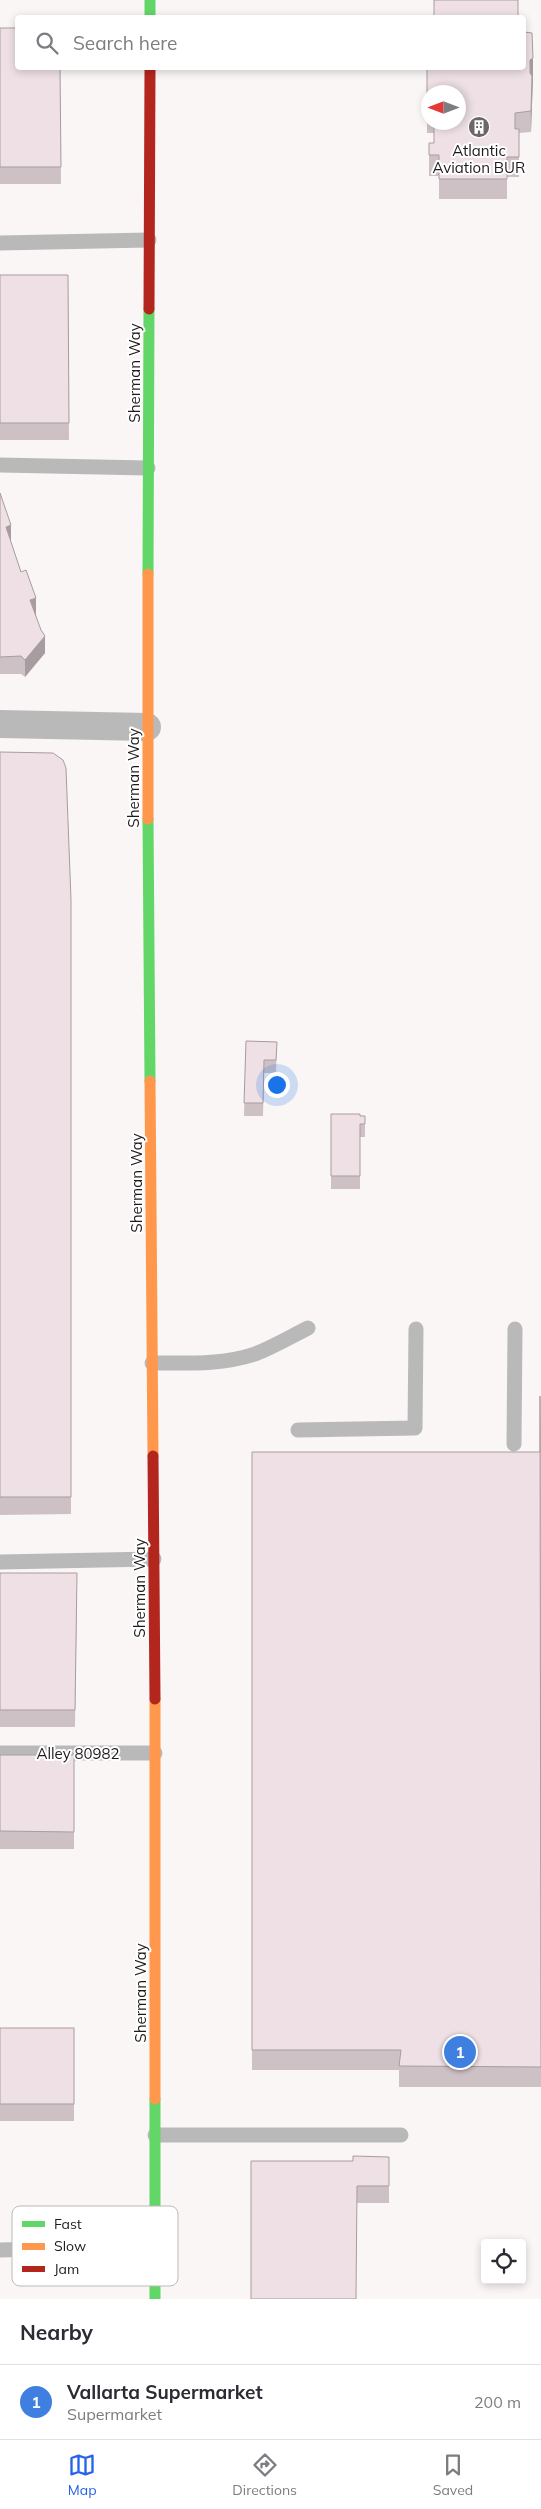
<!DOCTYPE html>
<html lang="en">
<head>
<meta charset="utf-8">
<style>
	:root { --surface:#fff; --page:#f7f7f7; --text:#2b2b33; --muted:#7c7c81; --line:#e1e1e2; --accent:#2563eb }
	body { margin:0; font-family:Mulish,sans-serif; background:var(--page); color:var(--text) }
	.controls { position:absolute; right:15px; bottom:15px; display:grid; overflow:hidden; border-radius:5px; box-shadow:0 2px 8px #0003 }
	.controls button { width:45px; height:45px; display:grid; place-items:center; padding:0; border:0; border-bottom:1px solid var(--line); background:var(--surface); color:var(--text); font:25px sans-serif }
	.compass { position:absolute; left:421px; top:85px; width:45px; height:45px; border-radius:50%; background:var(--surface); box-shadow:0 2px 8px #0003; rotate:270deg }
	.you { position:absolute; left:276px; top:1084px; width:18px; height:18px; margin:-12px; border:4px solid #fff; border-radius:50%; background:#1a73e8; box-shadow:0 0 0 8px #1a73e833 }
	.badge { display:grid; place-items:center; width:32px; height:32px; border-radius:50%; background:var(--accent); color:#fff; font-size:16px; font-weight:700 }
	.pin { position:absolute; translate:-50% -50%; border:2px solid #fff; box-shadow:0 1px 5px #0006 }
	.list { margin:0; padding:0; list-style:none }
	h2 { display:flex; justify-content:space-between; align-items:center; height:65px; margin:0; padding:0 20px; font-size:21px }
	h2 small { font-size:16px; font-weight:400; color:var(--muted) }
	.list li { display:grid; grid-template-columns:32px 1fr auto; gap:15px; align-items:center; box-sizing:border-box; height:75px; padding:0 20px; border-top:1px solid var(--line) }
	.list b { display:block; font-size:19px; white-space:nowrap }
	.list p { margin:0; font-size:16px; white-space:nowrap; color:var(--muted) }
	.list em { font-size:16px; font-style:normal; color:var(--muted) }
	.icon { flex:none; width:28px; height:28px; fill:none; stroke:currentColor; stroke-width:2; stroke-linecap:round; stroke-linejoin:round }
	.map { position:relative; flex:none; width:541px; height:2299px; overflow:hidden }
	.search { position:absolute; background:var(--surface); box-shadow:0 2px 8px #0003; left:15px; right:15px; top:15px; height:55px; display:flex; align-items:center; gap:12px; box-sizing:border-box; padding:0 18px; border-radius:5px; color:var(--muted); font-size:19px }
	.sheet { height:140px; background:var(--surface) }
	nav { display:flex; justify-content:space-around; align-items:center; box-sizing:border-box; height:70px; border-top:1px solid var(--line); background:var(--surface); font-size:14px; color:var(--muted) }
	nav a { display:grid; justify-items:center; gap:2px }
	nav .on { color:var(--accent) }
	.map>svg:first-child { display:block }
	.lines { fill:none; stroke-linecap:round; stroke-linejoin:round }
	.lane { stroke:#bab9b9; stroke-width:15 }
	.street { stroke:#bab9b9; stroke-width:28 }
	.fast { stroke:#63d668; stroke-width:11 }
	.slow { stroke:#ff974d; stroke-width:11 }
	.jam { stroke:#b3261e; stroke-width:11 }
	.wall { fill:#cdc1c5; fill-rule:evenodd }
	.shaded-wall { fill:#a79da0 }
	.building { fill:#eee0e5; stroke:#a79da0 }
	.labels { text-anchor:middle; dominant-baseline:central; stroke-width:4; stroke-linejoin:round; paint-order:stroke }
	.poi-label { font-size:15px; fill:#1e1a1a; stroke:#fff }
	.street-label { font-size:15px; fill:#1e1a1a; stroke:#fff }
	.key { fill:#fff; stroke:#bcbaba; stroke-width:1 }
	.key-label { font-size:14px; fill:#1e1a1a }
</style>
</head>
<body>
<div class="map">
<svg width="541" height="2299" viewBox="0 0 541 2299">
	<rect width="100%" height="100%" fill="#fbf6f6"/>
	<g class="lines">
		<!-- lane -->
		<g class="lane">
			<polyline points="0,243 149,240"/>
			<polyline points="0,465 148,468"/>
			<path d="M152 1363C187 1363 222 1365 255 1354 273 1347 290 1337 308 1328"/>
			<polyline points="298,1430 415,1428 416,1329"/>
			<polyline points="514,1444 515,1329"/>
			<polyline points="0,1562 154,1559"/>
			<polyline points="0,1753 155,1753"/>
			<polyline points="155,2135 401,2135"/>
			<polyline points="0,2250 155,2246"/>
		</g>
		<!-- street -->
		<polyline class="street" points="0,724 147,727"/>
		<!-- fast -->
		<g class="fast">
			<polyline points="150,0 150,18"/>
			<polyline points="148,574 149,309"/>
			<polyline points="148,819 150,1081"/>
			<polyline points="155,2099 155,2299"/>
		</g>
		<!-- slow -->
		<g class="slow">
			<polyline points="148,574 148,819"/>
			<polyline points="150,1081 153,1456"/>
			<polyline points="155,1699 155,2099"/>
		</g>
		<!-- jam -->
		<g class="jam">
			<polyline points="149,309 150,68"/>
			<polyline points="153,1456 155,1699"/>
		</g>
	</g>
	<!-- wall -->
	<g class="wall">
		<polygon points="0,28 60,68 61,184 0,184"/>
		<path d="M427 68 533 78 531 132 519 133V177H507V199H439V176H429V143H434V133H427ZM428 92 458 122H428Z"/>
		<polygon points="0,275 68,275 69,440 0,440"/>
		<polygon points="0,493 11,543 36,615 45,653 25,677 21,674 0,674"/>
		<polygon points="0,752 71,900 71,1514 0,1515"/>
		<polygon points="246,1041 277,1042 276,1073 264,1073 263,1116 244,1116"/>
		<polygon points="331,1114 365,1116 365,1137 360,1137 360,1189 331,1189"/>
		<polygon points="541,1396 541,2087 399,2087 399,2070 252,2070 252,1452 540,1452"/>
		<polygon points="0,1573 77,1590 75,1727 0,1727"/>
		<rect x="0" y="1755" width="74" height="94"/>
		<rect x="0" y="2028" width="74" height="93"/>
		<polygon points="389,2157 389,2203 357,2203 353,2161"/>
	</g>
	<!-- shaded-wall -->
	<g class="shaded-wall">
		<polygon points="533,58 533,78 531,132 530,60"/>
		<polygon points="11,525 11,543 6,527"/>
		<polygon points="36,598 36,615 30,617 30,600"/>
		<polygon points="45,636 45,653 25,677 25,660"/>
	</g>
	<!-- building -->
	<g class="building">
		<rect x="434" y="0" width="84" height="18"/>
		<polygon points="0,28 18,28 18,68 60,68 61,167 0,167"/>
		<polygon points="524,32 532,33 533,58 530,60 530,73 532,76 531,111 515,113 515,129 519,129 519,157 507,157 507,179 439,179 439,155 429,155 429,143 434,143 434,122 458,122 458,92 428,92 428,113 427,113 427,68 524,68"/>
		<polygon points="0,275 68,275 69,423 0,423"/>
		<polygon points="0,493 11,525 6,527 21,572 26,570 36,598 30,600 41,630 45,636 25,660 21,656 0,657"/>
		<polygon points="0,752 53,753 63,760 66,768 71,900 71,1497 0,1497"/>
		<polygon points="246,1041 277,1042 276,1060 264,1060 263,1103 244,1103"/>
		<polygon points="331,1114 360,1114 360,1116 365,1116 365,1124 360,1124 360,1176 331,1176"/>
		<polygon points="540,1396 541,2067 399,2066 401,2050 252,2050 252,1452 540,1452"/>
		<polygon points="0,1573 77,1573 75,1710 0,1710"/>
		<polygon points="0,1755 74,1755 74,1832 0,1831"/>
		<rect x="0" y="2028" width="74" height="76"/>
		<polygon points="353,2156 389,2157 389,2186 357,2186 356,2299 251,2299 251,2161 353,2161"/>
	</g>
	<!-- icons -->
	<defs>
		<g id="building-disc" transform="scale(1.125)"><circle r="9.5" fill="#6b6767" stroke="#fff"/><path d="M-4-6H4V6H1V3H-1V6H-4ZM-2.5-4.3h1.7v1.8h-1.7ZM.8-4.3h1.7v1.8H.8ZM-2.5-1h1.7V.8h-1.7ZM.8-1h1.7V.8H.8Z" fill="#fff"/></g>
	</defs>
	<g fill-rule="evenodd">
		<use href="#building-disc" x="479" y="127"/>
	</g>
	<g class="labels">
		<!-- poi labels -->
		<g class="poi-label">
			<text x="479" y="150">Atlantic<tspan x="479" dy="17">Aviation BUR</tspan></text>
		</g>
		<!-- street labels -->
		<g class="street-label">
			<text transform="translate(134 373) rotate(-90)">Sherman Way</text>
			<text transform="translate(133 778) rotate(-90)">Sherman Way</text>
			<text transform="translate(136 1183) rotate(-90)">Sherman Way</text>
			<text transform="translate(139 1588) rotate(-90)">Sherman Way</text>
			<text x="78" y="1753">Alley 80982</text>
			<text transform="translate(140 1993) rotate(-90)">Sherman Way</text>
		</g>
	</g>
	<!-- legend -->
	<rect x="12" y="2206" width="166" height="80" rx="8" class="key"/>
	<rect x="22" y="2221" width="23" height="6" fill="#63d668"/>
	<rect x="22" y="2243" width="23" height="7" fill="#ff974d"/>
	<rect x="22" y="2266" width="23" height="6" fill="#b3261e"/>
	<g class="key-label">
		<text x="54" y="2229">Fast</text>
		<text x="54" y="2251">Slow</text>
		<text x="54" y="2274">Jam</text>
	</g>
</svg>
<div class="controls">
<button><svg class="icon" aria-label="locate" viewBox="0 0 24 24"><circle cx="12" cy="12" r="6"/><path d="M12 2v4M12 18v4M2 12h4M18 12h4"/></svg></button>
</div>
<svg class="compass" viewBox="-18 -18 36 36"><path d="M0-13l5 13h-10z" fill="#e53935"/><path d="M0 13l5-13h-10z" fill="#7c7c81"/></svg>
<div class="you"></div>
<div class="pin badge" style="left:460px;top:2052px;background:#3f7fe0">1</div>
<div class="search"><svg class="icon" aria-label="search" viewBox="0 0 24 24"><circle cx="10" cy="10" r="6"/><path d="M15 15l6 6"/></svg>Search here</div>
</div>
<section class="sheet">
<h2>Nearby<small></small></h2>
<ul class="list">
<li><span class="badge" style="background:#3f7fe0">1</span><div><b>Vallarta Supermarket</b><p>Supermarket</p></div><em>200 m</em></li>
</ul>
</section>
<nav>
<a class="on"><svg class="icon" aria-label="map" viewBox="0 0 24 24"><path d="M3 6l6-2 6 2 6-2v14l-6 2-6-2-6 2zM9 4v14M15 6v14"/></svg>Map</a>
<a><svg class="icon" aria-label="directions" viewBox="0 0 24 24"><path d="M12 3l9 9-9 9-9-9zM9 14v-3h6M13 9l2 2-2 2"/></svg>Directions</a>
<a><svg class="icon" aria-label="saved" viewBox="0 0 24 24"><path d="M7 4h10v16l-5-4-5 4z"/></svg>Saved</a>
</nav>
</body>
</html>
